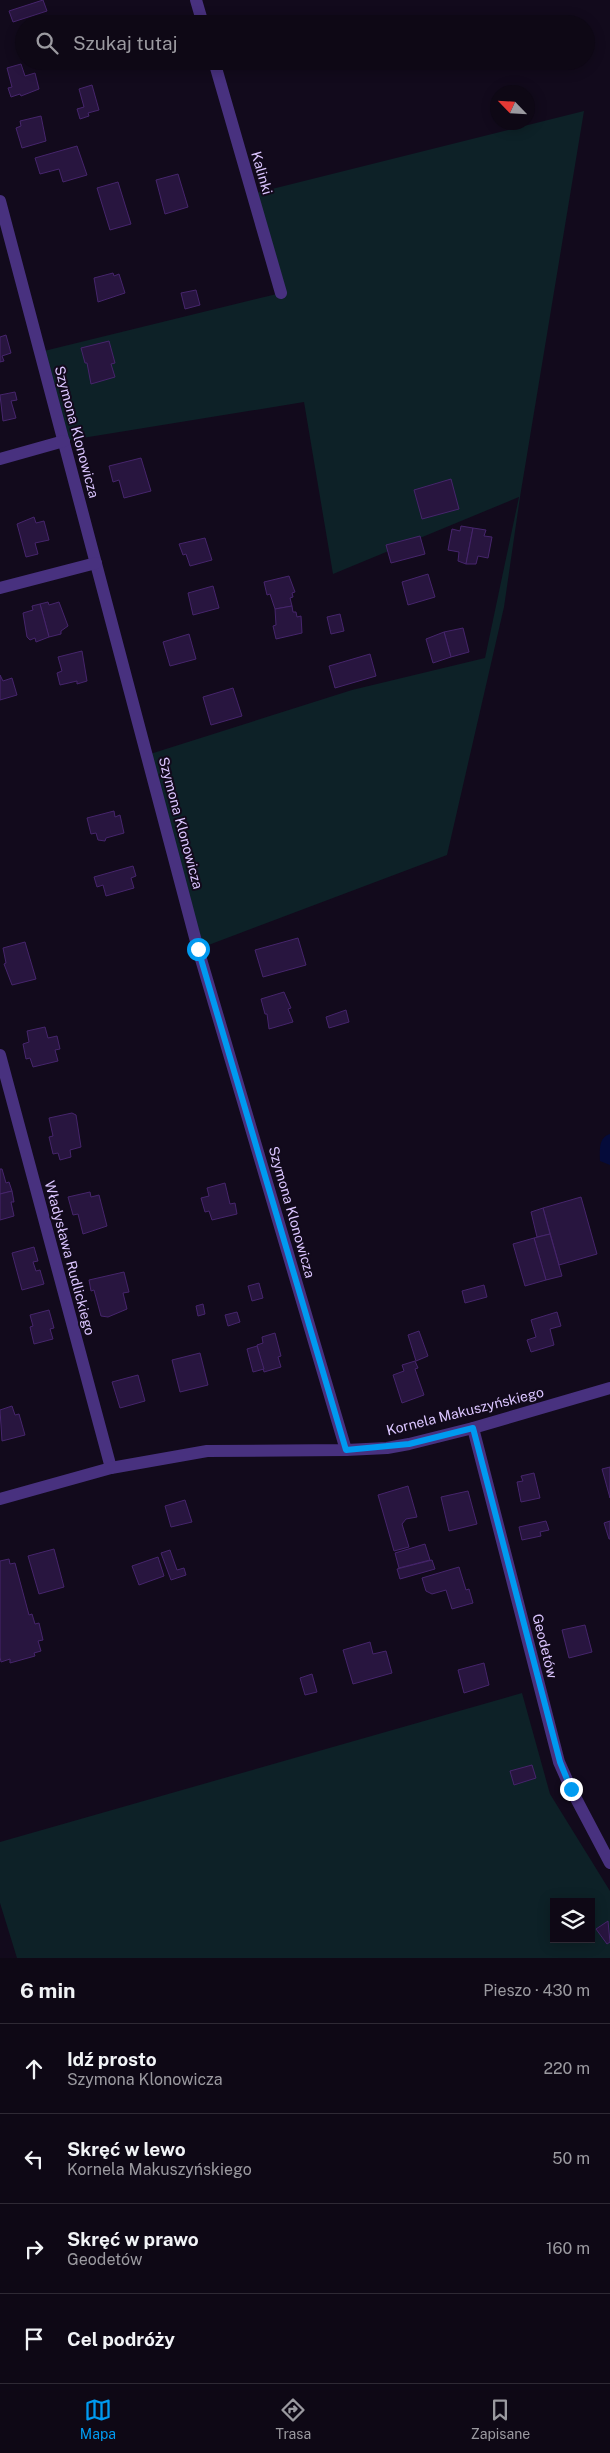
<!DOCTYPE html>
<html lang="pl">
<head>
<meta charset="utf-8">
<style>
	:root { --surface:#0e0815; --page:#1c1622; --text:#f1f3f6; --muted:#9b9aa0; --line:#2e2934; --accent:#009af0 }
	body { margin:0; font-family:"Public Sans",sans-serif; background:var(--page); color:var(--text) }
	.controls { position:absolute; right:15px; bottom:15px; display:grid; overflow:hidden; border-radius:0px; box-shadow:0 2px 12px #0003 }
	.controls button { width:45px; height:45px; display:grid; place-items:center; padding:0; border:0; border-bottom:1px solid var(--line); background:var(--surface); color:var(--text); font:25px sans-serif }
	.compass { position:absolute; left:490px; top:85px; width:45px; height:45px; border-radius:50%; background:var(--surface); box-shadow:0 2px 12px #0003; rotate:295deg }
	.stop { position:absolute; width:15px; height:15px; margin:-11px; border:4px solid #009af0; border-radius:50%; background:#fff }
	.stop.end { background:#009af0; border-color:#fff; box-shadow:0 1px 5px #0008 }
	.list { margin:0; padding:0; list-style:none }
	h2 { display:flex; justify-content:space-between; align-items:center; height:65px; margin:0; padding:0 20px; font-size:21px }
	h2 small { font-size:16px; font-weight:400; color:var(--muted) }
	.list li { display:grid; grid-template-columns:32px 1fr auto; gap:15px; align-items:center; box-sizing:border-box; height:90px; padding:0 20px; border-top:1px solid var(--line) }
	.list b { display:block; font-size:19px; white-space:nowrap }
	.list p { margin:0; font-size:16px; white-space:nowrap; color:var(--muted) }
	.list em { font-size:16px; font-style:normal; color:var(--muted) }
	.icon { flex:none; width:28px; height:28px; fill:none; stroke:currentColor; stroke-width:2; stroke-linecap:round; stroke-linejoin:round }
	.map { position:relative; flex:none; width:610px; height:1958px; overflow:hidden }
	.search { position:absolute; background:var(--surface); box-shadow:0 2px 12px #0003; left:15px; right:15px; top:15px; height:55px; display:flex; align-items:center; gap:12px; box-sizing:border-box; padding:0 18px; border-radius:28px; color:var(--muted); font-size:19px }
	.sheet { height:425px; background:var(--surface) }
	nav { display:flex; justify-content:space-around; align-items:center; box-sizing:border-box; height:70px; border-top:1px solid var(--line); background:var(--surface); font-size:14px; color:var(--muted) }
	nav a { display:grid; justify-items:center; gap:2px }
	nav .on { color:var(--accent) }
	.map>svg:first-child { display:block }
	.green { fill:#0d2127; fill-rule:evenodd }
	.water { fill:#050b3a }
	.building { fill:#28153f; stroke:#46256c }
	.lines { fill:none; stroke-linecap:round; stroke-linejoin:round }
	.minor { stroke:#48317f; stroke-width:12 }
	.tertiary { stroke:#48317f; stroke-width:12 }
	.route { stroke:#009af0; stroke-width:6 }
	.labels { text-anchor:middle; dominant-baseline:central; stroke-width:4; stroke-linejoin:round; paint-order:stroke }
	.street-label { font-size:14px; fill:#dbc5ff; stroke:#120a1c }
</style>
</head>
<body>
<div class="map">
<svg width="610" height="1958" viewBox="0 0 610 1958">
	<rect width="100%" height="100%" fill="#120a1c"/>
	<!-- green -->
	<g class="green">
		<polygon points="584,111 520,497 504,607 447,855 198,949 147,755 352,690 485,658 519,497 333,574 304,402 64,441 40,352 281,293 252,194"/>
		<path d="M522 1693 550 1794 610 1891V1958H17L0 1903V1842ZM554 1902H591V1939H554Z"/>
	</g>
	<!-- water -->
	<path class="water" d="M610 1134V1165L600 1161C600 1150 598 1138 610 1134Z"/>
	<!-- building -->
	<g class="building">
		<polygon points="43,0 47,11 13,22 9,11"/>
		<polygon points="21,64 25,76 35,73 39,89 21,96 20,94 11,97 8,88 12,87 7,68"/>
		<polygon points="92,85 99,110 88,113 89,116 80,119 77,109 84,107 79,89"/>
		<polygon points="41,116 46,141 22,148 16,128 21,126 20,121"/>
		<polygon points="77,146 87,175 63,182 59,169 40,174 35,158"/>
		<polygon points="178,174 188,207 165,214 156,180"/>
		<polygon points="118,182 131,224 110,230 97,188"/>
		<polygon points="113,273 114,276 119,274 125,293 98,302 94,278"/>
		<polygon points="196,290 200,305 185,309 181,293"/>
		<polygon points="6,335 11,353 2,356 4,361 0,362 0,337"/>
		<polygon points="109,341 115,363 111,364 115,377 91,384 87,363 85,363 81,348"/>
		<polygon points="15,392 17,400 11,401 16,418 3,421 0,395"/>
		<polygon points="141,458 151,491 124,498 119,480 113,482 109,466"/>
		<polygon points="451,479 459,509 422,519 414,490"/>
		<polygon points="34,517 36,523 44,521 49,540 35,543 38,554 26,557 17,524"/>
		<polygon points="461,526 473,528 466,564 458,561 459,552 448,550 452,529 460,531"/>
		<polygon points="473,528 486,530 484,536 492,537 488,558 478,556 476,564 466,564"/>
		<polygon points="420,536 425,554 391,563 386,545"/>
		<polygon points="205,538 212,560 190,566 186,554 183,555 179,544"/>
		<polygon points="428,574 435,597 408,605 402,582"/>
		<polygon points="289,576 295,592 292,593 293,597 290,598 292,606 275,609 270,594 267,595 264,582"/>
		<polygon points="213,586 219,608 193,615 188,593"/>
		<polygon points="48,602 49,605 59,602 68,626 61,631 61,634 49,637 40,604"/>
		<polygon points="40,604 49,637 36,642 35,638 30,640 27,637 23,613 33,610 32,606"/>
		<polygon points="292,606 293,612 296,612 297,617 301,616 302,633 276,639 273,626 276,625 275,609"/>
		<polygon points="340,614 344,631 331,634 327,617"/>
		<polygon points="463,628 469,652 451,657 444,632"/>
		<polygon points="444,632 451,657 433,663 426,639"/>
		<polygon points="189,634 196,659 170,666 163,642"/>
		<polygon points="82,651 87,681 77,684 77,681 60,685 57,673 62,671 58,657"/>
		<polygon points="370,654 376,676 335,688 329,666"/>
		<polygon points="0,675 3,681 12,678 17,695 0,700"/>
		<polygon points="233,688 242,716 211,725 203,697"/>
		<polygon points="114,811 115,817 120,815 124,833 106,838 105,841 98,840 96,833 91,834 87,818"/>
		<polygon points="133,866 136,876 131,878 134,888 106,896 103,885 97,887 94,877"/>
		<polygon points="298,938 306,965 263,977 255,950"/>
		<polygon points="25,942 36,979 12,985 4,964 6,963 3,948"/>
		<polygon points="284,992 291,1008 288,1009 293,1022 269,1029 267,1014 265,1014 261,999"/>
		<polygon points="346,1010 349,1022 329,1028 326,1017"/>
		<polygon points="45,1027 48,1038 57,1036 60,1049 55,1050 58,1061 33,1067 30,1058 26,1059 23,1044 29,1042 27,1031"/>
		<polygon points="72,1113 76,1115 81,1147 70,1150 71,1157 60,1160 58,1153 53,1154 49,1137 53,1136 49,1118"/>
		<polygon points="0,1169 2,1169 6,1183 9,1182 12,1191 0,1194"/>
		<polygon points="225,1183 230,1204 235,1203 237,1214 212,1220 209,1211 205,1212 201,1198 209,1196 207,1188"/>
		<polygon points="12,1191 14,1202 11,1202 14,1216 0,1220 0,1194"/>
		<polygon points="90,1192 91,1197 99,1195 107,1226 83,1234 78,1214 73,1215 68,1197"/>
		<polygon points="581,1197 597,1254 559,1265 543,1208"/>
		<polygon points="543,1208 550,1234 537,1237 531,1212"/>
		<polygon points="550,1234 562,1276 546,1280 534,1238"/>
		<polygon points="534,1238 546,1280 525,1286 513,1244"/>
		<polygon points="34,1247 38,1261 33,1262 36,1271 40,1270 44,1284 22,1290 12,1253"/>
		<polygon points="124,1272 129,1292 123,1293 127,1309 108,1317 101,1316 94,1290 91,1291 89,1280"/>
		<polygon points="259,1283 263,1298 252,1301 248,1286"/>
		<polygon points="484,1285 487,1297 465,1303 462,1291"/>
		<polygon points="203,1304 205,1314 198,1316 196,1306"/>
		<polygon points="49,1310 54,1328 50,1329 53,1339 34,1344 30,1327 33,1326 30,1315"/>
		<polygon points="237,1312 240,1322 228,1326 225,1315"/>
		<polygon points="557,1312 561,1326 550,1329 554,1345 531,1352 527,1340 536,1337 531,1320"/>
		<polygon points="419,1331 428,1356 416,1361 408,1335"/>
		<polygon points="275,1333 281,1356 278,1357 281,1367 264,1372 257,1345 263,1343 262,1337"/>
		<polygon points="257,1346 264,1369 253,1372 247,1349"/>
		<polygon points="200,1353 208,1385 180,1392 172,1360"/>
		<polygon points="415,1361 418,1368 415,1369 424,1395 402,1403 393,1375 404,1371 402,1365"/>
		<polygon points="138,1375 145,1401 120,1408 112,1382"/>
		<polygon points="12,1406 15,1415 19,1414 25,1435 2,1441 0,1410"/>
		<polygon points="610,1467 610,1498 602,1469"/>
		<polygon points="534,1473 540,1498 521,1502 517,1482 523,1481 521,1476"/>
		<polygon points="408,1486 417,1517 406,1519 402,1524 409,1547 394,1551 378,1495"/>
		<polygon points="468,1491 477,1524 449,1531 441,1497"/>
		<polygon points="185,1500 192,1522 171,1527 165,1506"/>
		<polygon points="546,1521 549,1530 540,1532 541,1536 522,1540 519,1527"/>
		<polygon points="610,1521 610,1539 609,1539 604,1523"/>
		<polygon points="425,1544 430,1560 399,1568 395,1553"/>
		<polygon points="54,1549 64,1587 39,1594 28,1556"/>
		<polygon points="170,1550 177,1570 184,1568 186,1575 171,1580 161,1553"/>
		<polygon points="158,1557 164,1576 139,1585 132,1566"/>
		<polygon points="9,1559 10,1564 15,1563 29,1615 32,1614 35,1624 39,1623 43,1640 38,1641 41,1651 34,1653 35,1656 10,1663 10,1659 1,1662 0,1657 0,1561"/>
		<polygon points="432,1560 435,1569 400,1579 397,1569"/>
		<polygon points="459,1567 466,1590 469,1589 473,1603 452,1609 446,1590 432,1594 426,1591 422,1578"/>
		<polygon points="585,1625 592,1652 569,1658 562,1630"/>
		<polygon points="370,1642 373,1654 386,1651 392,1673 353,1684 343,1650"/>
		<polygon points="484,1663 489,1685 464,1693 458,1670"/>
		<polygon points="312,1674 317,1692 305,1695 300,1678"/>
		<polygon points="532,1765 536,1778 514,1785 510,1771"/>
		<polygon points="608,1921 610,1942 607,1944 596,1929"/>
	</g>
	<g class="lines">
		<!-- minor -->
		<g class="minor">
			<polyline points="196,0 203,24"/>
			<polyline points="214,61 281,293"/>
			<polyline points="0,201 198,949 346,1450"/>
			<polyline points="0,459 64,441"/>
			<polyline points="0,588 96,563"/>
			<polyline points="0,1055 111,1468"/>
			<polyline points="473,1428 559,1762 571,1789 610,1863"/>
		</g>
		<!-- tertiary -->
		<polyline class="tertiary" points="0,1499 111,1468 207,1451 346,1450 387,1448 409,1444 473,1428 610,1388"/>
	</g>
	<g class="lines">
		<!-- route -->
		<polyline class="route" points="198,949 346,1450 409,1444 473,1428 560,1762 571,1789"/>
	</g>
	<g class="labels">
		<!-- street labels -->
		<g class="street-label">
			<text transform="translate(262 173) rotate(74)">Kalinki</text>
			<text transform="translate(77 432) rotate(75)">Szymona Klonowicza</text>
			<text transform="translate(181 823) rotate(75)">Szymona Klonowicza</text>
			<text transform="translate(292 1212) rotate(74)">Szymona Klonowicza</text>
			<text transform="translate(70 1258) rotate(75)">Władysława Rudlickiego</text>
			<text transform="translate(465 1411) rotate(-14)">Kornela Makuszyńskiego</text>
			<text transform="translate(545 1646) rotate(76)">Geodetów</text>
		</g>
	</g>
</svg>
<div class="controls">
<button><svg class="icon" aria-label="layers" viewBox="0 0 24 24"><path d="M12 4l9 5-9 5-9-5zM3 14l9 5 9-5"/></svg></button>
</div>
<svg class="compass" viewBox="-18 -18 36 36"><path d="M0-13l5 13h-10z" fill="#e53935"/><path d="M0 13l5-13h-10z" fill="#9b9aa0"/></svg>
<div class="stop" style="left:198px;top:949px"></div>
<div class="stop end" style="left:571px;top:1789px"></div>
<div class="search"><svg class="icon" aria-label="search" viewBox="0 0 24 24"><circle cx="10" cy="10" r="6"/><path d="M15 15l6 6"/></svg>Szukaj tutaj</div>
</div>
<section class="sheet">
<h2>6 min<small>Pieszo · 430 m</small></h2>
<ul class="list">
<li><svg class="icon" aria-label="ahead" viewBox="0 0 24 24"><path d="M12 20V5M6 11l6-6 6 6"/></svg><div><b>Idź prosto</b><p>Szymona Klonowicza</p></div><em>220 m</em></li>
<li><svg class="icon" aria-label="left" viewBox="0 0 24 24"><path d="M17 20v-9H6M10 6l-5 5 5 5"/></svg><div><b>Skręć w lewo</b><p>Kornela Makuszyńskiego</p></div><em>50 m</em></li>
<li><svg class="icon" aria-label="right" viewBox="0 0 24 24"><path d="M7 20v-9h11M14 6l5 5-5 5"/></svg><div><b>Skręć w prawo</b><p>Geodetów</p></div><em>160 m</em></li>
<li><svg class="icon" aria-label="arrive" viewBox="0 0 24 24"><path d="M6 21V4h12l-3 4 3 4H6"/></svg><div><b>Cel podróży</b></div></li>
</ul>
</section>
<nav>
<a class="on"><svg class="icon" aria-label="map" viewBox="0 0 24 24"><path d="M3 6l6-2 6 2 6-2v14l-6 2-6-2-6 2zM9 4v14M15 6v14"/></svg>Mapa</a>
<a><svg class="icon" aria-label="directions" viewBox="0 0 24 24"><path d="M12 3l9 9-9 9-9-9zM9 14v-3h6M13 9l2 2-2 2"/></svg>Trasa</a>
<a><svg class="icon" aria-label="saved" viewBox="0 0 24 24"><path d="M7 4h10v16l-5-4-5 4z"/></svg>Zapisane</a>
</nav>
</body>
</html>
